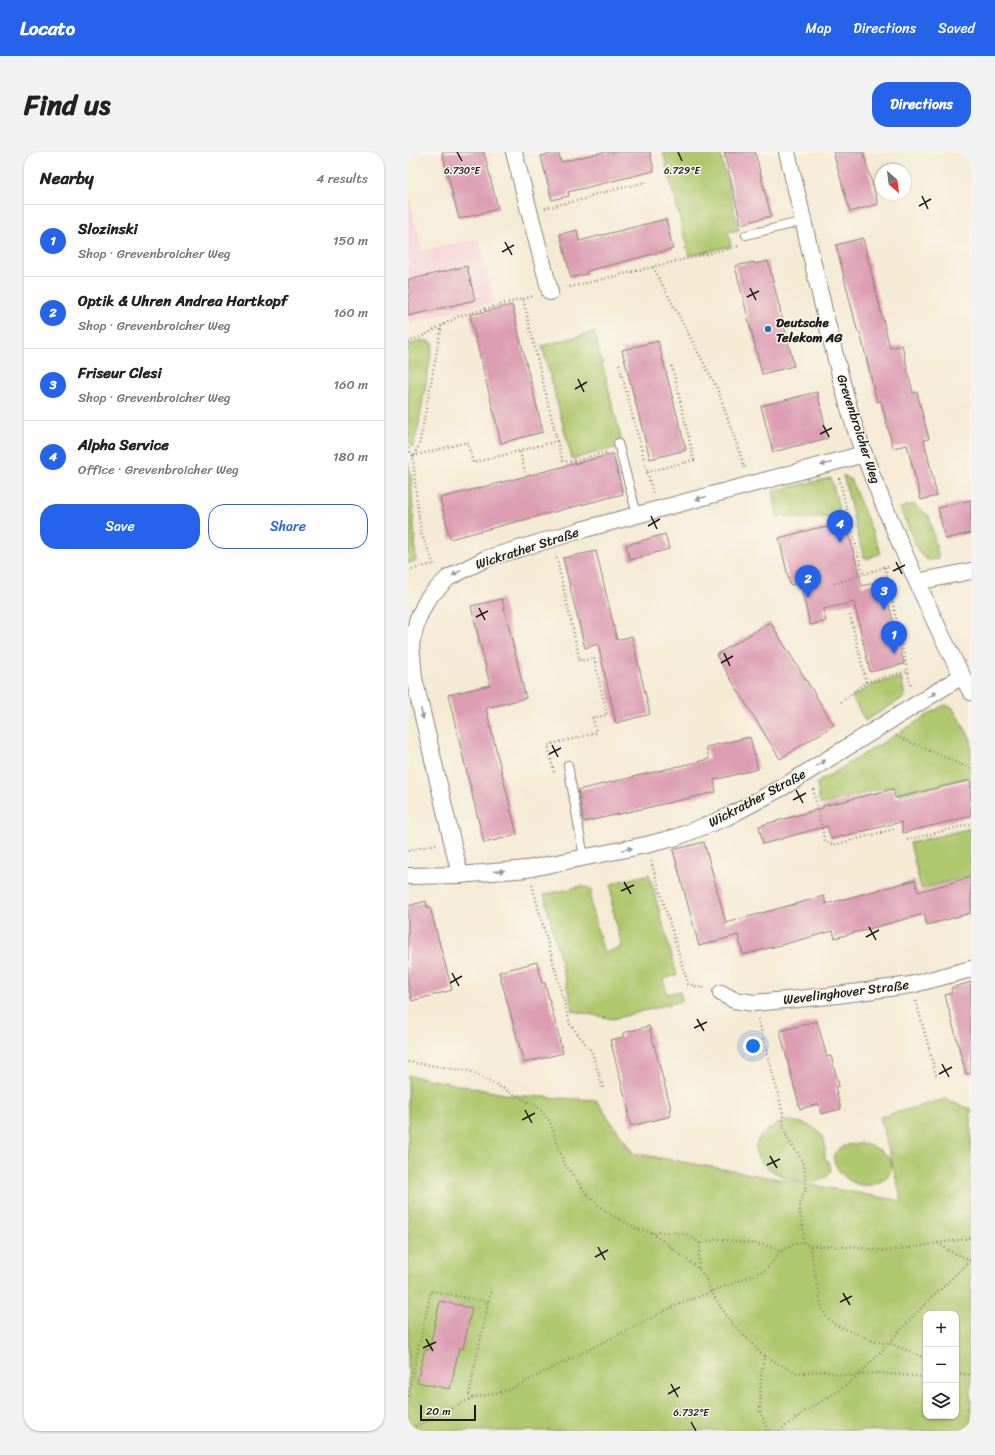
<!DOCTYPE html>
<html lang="en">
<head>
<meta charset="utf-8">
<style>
	:root { --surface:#fff; --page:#f2f2f2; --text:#222; --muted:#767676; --line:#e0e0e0; --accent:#2563eb }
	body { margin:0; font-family:Sriracha,sans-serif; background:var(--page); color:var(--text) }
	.controls { position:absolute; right:12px; bottom:12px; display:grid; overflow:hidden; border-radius:8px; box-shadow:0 1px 3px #0004 }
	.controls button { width:36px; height:36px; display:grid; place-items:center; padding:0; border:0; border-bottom:1px solid var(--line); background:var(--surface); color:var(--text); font:20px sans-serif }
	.compass { position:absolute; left:467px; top:12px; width:36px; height:36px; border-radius:50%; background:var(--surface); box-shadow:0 1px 3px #0004; rotate:152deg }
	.scale { position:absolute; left:12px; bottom:10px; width:56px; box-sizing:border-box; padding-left:4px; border:2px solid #1c1c1c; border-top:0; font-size:11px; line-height:14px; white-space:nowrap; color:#1c1c1c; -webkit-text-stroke:3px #fbf7ec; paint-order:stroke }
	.you { position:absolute; left:345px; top:894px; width:14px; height:14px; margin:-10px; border:3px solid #fff; border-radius:50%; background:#1a73e8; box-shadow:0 0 0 6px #1a73e833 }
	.badge { display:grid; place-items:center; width:26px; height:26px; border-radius:50%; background:var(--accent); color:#fff; font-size:13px; font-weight:700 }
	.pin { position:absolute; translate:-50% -33px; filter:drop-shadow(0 1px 2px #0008) }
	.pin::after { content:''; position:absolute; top:21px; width:14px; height:12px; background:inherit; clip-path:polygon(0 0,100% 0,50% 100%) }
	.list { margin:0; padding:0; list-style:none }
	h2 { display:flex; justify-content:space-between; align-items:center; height:52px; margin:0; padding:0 16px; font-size:17px }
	h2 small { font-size:13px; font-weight:400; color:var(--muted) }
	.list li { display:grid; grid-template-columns:26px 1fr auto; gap:12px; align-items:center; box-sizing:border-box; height:72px; padding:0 16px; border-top:1px solid var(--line) }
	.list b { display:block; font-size:15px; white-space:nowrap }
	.list p { margin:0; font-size:13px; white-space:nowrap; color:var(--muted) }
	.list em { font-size:13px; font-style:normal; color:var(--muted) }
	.actions { display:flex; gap:8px; padding:12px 16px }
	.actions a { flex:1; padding:9px 0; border:1px solid var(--accent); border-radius:16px; text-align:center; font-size:14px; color:var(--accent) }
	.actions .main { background:var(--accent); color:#fff }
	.icon { flex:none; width:22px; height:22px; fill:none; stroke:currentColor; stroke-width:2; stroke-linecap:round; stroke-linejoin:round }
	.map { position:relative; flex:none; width:563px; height:1279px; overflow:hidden; border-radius:16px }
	header { display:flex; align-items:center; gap:24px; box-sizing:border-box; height:56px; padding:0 20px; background:var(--accent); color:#fff }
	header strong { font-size:19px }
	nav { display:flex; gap:22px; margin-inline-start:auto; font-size:14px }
	.intro { display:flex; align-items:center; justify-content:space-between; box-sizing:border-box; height:96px; padding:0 24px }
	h1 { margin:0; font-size:28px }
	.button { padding:10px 18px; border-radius:16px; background:var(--accent); color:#fff; font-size:14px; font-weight:700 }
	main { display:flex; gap:24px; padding:0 24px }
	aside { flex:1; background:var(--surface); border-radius:16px; box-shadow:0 1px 3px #0004 }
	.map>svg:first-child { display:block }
	.built { fill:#f6cfd7 }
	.green { fill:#afc76d; stroke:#667244; fill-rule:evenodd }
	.building { fill:#dc9db2 }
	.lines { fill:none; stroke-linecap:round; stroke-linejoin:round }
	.service-casing { stroke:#888378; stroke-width:10 }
	.minor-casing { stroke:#888378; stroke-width:18 }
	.path { stroke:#888378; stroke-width:2.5; stroke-dasharray:1 3; stroke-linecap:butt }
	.service { stroke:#fff; stroke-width:8 }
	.minor { stroke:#fff; stroke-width:16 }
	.oneway { fill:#999 }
	.ticks { fill:none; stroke:#1c1c1c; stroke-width:1.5 }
	.poi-dot { fill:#1f6fb2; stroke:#fbf7ec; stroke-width:1.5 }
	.labels { text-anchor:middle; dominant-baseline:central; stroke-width:3; stroke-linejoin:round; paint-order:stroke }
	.poi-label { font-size:13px; font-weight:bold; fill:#1c1c1c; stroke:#fbf7ec; text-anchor:start }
	.street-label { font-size:13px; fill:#1c1c1c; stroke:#fbf7ec }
	.ticks-label { font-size:10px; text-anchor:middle; fill:#1c1c1c; stroke:#fbf7ec; stroke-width:3; stroke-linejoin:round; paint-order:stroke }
</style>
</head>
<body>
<header>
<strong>Locato</strong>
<nav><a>Map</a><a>Directions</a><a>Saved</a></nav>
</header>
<div class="intro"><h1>Find us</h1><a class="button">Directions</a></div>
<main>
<aside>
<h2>Nearby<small>4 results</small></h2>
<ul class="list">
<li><span class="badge">1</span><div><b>Slozinski</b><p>Shop · Grevenbroicher Weg</p></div><em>150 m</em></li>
<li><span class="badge">2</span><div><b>Optik &amp; Uhren Andrea Hartkopf</b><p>Shop · Grevenbroicher Weg</p></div><em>160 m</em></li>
<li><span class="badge">3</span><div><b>Friseur Clesi</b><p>Shop · Grevenbroicher Weg</p></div><em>160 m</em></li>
<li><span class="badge">4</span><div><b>Alpha Service</b><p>Office · Grevenbroicher Weg</p></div><em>180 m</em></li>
</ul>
<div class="actions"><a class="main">Save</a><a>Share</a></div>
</aside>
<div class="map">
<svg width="563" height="1279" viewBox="0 0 563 1279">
	<rect width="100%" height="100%" fill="#fbf7ec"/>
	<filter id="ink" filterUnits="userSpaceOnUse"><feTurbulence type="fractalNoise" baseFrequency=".025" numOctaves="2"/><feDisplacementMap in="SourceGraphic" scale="8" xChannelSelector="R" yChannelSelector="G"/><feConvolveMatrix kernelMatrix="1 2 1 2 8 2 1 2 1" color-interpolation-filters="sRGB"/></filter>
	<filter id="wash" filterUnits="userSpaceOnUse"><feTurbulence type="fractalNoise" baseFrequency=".012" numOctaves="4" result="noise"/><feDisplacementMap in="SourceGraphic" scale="16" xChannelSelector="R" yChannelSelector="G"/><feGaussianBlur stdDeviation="0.9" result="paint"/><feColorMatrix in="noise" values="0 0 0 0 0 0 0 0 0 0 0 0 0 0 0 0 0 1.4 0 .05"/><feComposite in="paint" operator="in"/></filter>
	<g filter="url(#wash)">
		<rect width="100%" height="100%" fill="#f5ead4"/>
		<!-- built -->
		<polygon class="built" points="0,40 14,98 71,87 86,150 0,171"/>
		<!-- green -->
		<g class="green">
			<polygon points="255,0 312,0 331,78 320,80 323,94 281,104"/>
			<polygon points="186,180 215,294 164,307 134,194"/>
			<polygon points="16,188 25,191 10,276 5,295 0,289 0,193"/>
			<polygon points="0,310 3,323 8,409 0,411"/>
			<polygon points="435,323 443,328 473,401 459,407 455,404"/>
			<polygon points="423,326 433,364 401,367 377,365 376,364 369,366 365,339"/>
			<polygon points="505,352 521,364 531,407 520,408 511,401 492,356"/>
			<polygon points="493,525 497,545 457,569 444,545 464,533"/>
			<polygon points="536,553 544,555 563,587 563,625 490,643 488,633 412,653 409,631"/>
			<polygon points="563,676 563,724 513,737 502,691"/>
			<polygon points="241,722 269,823 255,827 259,842 272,839 274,849 205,867 165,859 136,743 174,734 183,737 183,755 196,801 214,795 204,754 203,732"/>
			<path d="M0 923 101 943 188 948 225 1001 494 1049 472 965 537 947 563 957V1279H0ZM518 1162H548V1264H518Z"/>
			<path d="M376 969C390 969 411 973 416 988 418 994 416 1001 417 1007L420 1009 423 1018C412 1053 295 1003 376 969Z"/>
			<path d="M453 991C521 1008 458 1059 430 1017 417 998 437 992 453 991Z"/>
		</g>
		<g id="blocks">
			<!-- building -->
			<g class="building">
				<polygon points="34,0 76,0 90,57 51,67"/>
				<polygon points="150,0 153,10 195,0 242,0 246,19 160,40 161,44 144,48 133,4"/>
				<polygon points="316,0 347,0 363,64 333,72"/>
				<polygon points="425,0 455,0 470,52 442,60"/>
				<polygon points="258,67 265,97 179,119 179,122 163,126 152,82 169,78 171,89"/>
				<polygon points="455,86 482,196 494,193 505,241 509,240 521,287 516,288 529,344 513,348 499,293 485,296 473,249 469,250 452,180 450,181 428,93"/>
				<polygon points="360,109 386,214 354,222 327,114 346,110 347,112"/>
				<polygon points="59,114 67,148 0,164 0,128"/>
				<polygon points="104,153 135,280 93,291 62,163"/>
				<polygon points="250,189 278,298 242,307 214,198"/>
				<polygon points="409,240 420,286 365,300 353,254"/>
				<polygon points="205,302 215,342 42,387 32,346"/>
				<polygon points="563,348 563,381 537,387 530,356"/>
				<polygon points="439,374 454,434 475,429 496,512 462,520 446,450 415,457 418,469 402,473 392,431 382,433 371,386 409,376"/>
				<polygon points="257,382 261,397 222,408 218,393"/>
				<polygon points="188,399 209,488 224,484 242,562 208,571 190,492 177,496 155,406"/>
				<polygon points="94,447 118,546 78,556 109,683 76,691 40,543 82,533 63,454"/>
				<polygon points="362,470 426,573 372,607 308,503"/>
				<polygon points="342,585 350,617 306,628 308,640 176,670 170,638 301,607 298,595"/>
				<polygon points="563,628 563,664 495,681 493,670 423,687 419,674 355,692 351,674 415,656 415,654 485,637 487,646"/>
				<polygon points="296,690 318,771 416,744 418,752 507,728 510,740 563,725 563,761 519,773 516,762 427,786 425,779 335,803 330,783 291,794 265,698"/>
				<polygon points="18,749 19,755 22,755 44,838 4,849 0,834 0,754"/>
				<polygon points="129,810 134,831 137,831 155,901 116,911 91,820"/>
				<polygon points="563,830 563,922 558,922 537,843 544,841 543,836"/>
				<polygon points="409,869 419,905 423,904 431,934 427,935 433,957 413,962 411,952 392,957 372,879"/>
				<polygon points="241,874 263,957 261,958 263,964 223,974 219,960 221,960 202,888 215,885 215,881"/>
				<polygon points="32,1149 64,1156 55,1197 51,1196 42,1237 9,1230 17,1197 21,1198"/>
			</g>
		</g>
	</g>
	<g filter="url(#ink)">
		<use href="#blocks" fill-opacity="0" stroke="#888378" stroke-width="1"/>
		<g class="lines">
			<!-- service casing -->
			<g class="service-casing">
				<g id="service">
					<polyline points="338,83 396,69"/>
					<polyline points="210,291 229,363"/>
					<polyline points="160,613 176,706"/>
				</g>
			</g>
			<!-- minor casing -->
			<g class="minor-casing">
				<g id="minor">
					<polyline points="106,0 142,140"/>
					<path d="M379 0C400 85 417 172 441 256 455 305 475 351 495 398 516 446 537 494 563 540"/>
					<polyline points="509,430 563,419"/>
					<polyline points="52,723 6,526 3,492 10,466 20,446 40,426 77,407 173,378 456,302"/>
					<polyline points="0,724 52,723 119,717 238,693 269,685 319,665 375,635 554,524"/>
					<polyline points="313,841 326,848 346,851 421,844 503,833 563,817"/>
				</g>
			</g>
			<!-- path -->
			<g class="path">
				<polyline points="137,56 180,46 184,43 238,30"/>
				<polyline points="245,115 309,236 337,316"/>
				<polyline points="158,136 331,94"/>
				<polyline points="0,190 17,183 51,164 125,144"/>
				<polyline points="211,212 245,342"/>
				<polyline points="149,289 155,309 162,310 199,300"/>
				<polyline points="0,296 5,304 8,342 13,381 26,412"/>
				<polyline points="112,300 117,320"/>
				<polyline points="6,303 11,294 34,172"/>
				<polyline points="5,304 59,290 65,311 149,289 115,147"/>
				<polyline points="239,320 286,308 264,214"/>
				<polyline points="431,326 455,422"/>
				<polyline points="477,415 503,535"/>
				<polyline points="0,418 26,412 27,413"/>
				<polyline points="426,432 483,413"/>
				<polyline points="458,530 500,519"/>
				<polyline points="433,550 458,530 442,462"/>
				<polyline points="488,584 563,617"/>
				<polyline points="146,620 140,593 188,581 185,566 199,563 186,506 172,509 148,403"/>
				<polyline points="405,637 417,689 425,693 487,677"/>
				<polyline points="499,688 563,672"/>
				<polyline points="0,699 28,692"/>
				<polyline points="243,709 280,832 298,837"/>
				<polyline points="124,733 162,872 184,900 195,936"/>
				<polyline points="508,849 529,926"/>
				<path d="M350 867 375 961C375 971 376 981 382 990 386 997 391 1002 394 1009 397 1016 399 1032 397 1039 395 1045 391 1050 392 1057 392 1072 398 1073 394 1090"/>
				<polyline points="0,910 62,919 130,955 141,968 156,1011 178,1041 191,1054 205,1064 230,1077 244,1081 263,1080 278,1082 292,1091 310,1087 356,1093 373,1099 389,1091 394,1090 402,1094 440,1095 446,1094 458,1097 481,1099 563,1086"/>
				<polyline points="244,1081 290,1116 297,1125 303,1139 321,1168 356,1204 353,1225 352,1261 361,1279"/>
				<polyline points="530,1091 541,1099 563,1108"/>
				<polyline points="402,1094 414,1157 422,1169 430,1174 468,1190 480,1191 499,1198 518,1207"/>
				<polyline points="290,1116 292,1091"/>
				<polyline points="356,1204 389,1221 415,1219 441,1224 470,1221 518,1225"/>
				<polyline points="548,1221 563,1223"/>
				<polyline points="0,1244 23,1139 80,1150"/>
				<polyline points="64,1246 61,1242 83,1137"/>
				<polyline points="0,1278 64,1246 101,1238 267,1154 358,1118 373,1099"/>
				<polyline points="371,1279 396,1260 432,1238 450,1224 516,1153 563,1108"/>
			</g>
			<!-- service -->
			<use href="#service" class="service"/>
			<!-- minor -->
			<use href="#minor" class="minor"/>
		</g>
		<!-- one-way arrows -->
		<defs><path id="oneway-solid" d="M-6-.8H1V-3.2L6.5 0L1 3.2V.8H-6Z"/></defs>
		<g class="oneway">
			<use href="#oneway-solid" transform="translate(418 312) rotate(165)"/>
			<use href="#oneway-solid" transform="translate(293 346) rotate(165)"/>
			<use href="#oneway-solid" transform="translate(49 421) rotate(149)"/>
			<use href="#oneway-solid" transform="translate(524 543) rotate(-32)"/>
			<use href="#oneway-solid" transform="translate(14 562) rotate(77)"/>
			<use href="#oneway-solid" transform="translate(413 611) rotate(-32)"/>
			<use href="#oneway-solid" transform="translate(219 697) rotate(-12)"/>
			<use href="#oneway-solid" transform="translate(91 719) rotate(-5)"/>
		</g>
	</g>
	<!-- ticks -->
	<path class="ticks" d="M49 0 54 9M270 0 274 9M514 44 520 57M511 54 523 47M97 90 104 103M94 100 106 93M342 136 348 148M339 145 351 139M170 227 176 240M167 237 179 230M415 273 421 285M412 282 424 276M243 364 249 377M240 374 252 367M488 410 494 422M485 419 497 413M71 456 77 468M68 465 80 459M316 501 322 514M313 511 325 504M144 593 150 605M141 602 153 596M388 638 395 651M385 648 398 641M216 730 223 742M213 739 226 733M461 775 468 788M458 785 471 778M44 821 51 834M42 831 54 824M289 867 296 879M286 876 299 870M534 912 541 925M531 922 544 915M117 958 124 971M114 968 127 961M362 1004 369 1016M359 1013 372 1007M190 1095 197 1108M187 1105 200 1098M435 1141 442 1153M432 1150 444 1144M18 1187 25 1199M15 1196 28 1190M263 1232 270 1245M260 1242 272 1235M283 1270 288 1279"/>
	<!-- markers -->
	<circle class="poi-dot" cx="360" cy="177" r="4"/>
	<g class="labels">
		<!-- poi labels -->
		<g class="poi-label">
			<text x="368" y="170">Deutsche<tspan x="368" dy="15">Telekom AG</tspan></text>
		</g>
		<!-- street labels -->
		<g class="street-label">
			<text transform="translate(451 277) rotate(72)">Grevenbroicher Weg</text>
			<text transform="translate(119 396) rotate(-18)">Wickrather Straße</text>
			<text transform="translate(349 646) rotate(-28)">Wickrather Straße</text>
			<text transform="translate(438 840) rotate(-7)">Wevelinghover Straße</text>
		</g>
	</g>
	<g class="ticks-label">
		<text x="274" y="22">6.729°E</text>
		<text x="54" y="22">6.730°E</text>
		<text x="283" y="1264">6.732°E</text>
	</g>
</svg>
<div class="controls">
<button>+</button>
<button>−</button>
<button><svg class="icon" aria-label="layers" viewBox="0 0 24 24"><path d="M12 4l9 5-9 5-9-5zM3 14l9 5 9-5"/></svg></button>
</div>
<svg class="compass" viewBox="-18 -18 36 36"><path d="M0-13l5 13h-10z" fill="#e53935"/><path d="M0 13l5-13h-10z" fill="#767676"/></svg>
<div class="scale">20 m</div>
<div class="you"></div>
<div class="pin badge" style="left:486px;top:502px">1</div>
<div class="pin badge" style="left:400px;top:446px">2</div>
<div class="pin badge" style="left:476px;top:458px">3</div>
<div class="pin badge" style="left:432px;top:391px">4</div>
</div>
</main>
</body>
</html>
